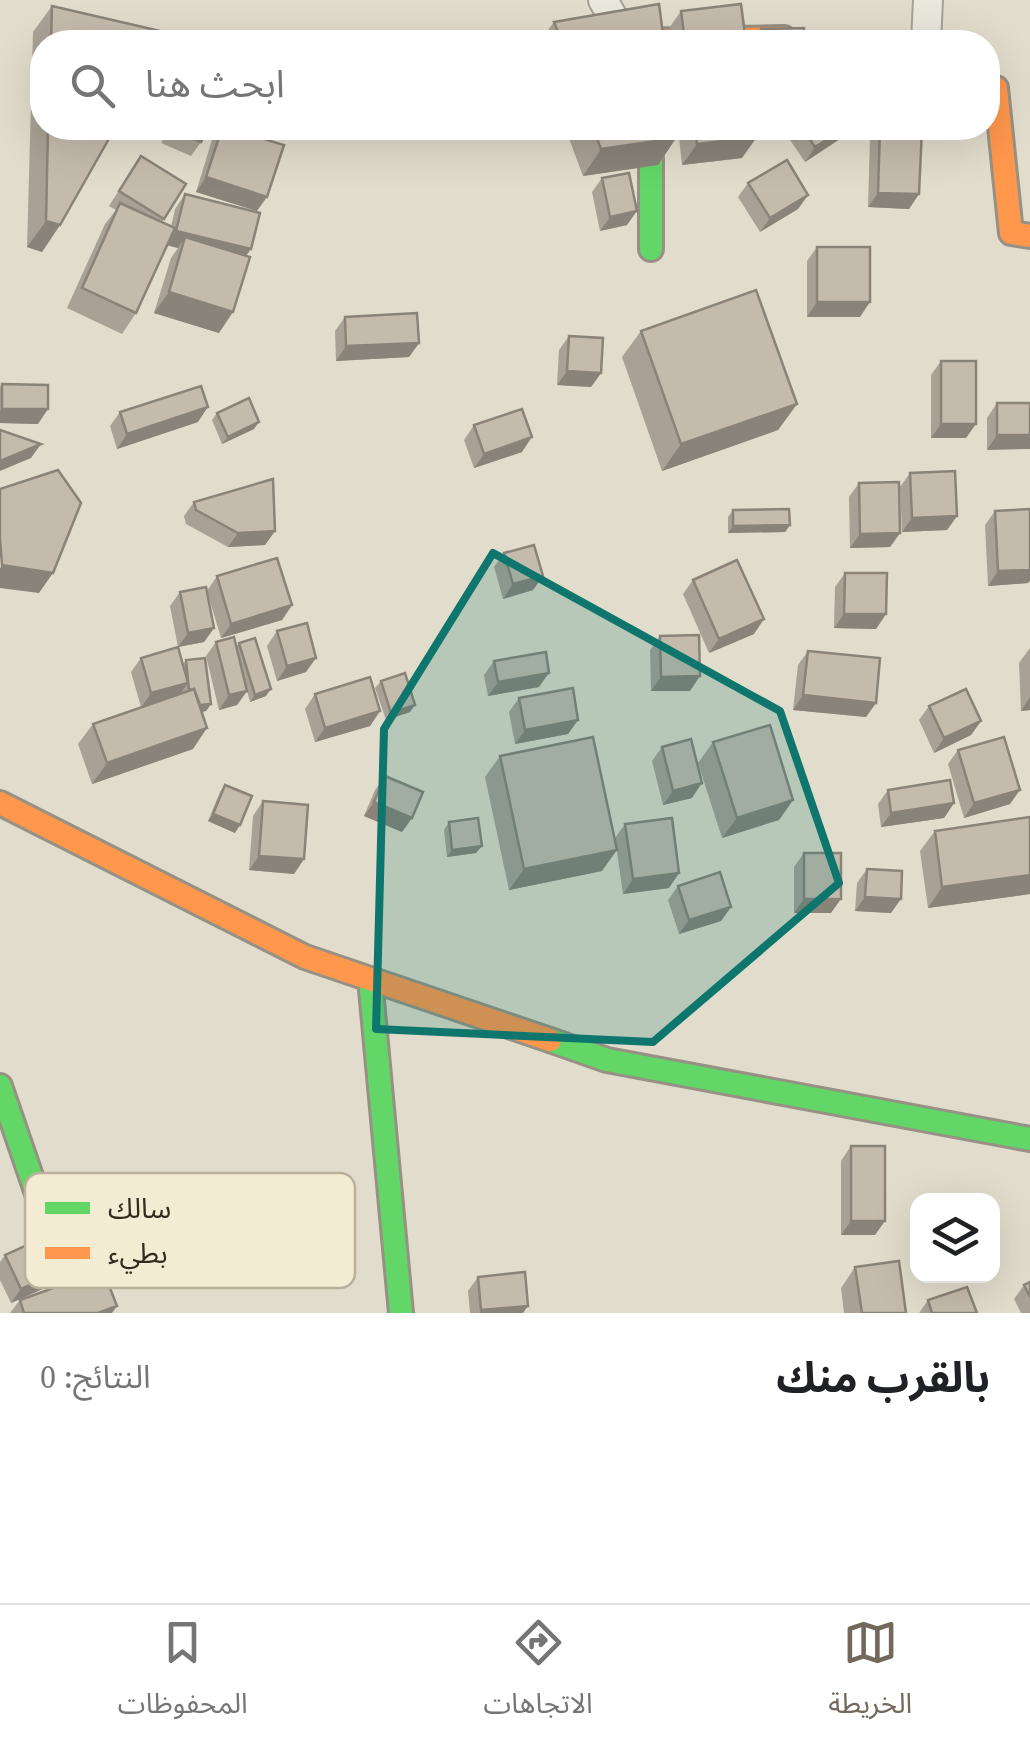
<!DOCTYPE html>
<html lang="ar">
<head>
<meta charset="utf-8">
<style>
	:root { --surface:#fff; --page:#f2f2f2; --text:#202124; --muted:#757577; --line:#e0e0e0; --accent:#72685b }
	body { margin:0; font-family:"Source Serif 4","Noto Sans Arabic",serif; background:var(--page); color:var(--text); direction:rtl }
	.controls { position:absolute; right:30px; bottom:30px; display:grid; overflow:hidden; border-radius:20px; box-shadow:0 10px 40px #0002 }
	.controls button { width:90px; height:90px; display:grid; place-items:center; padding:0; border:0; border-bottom:2px solid var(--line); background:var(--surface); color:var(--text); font:50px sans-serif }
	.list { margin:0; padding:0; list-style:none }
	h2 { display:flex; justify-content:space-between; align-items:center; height:130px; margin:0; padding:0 40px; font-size:42px }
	h2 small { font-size:32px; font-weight:400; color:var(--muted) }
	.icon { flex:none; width:55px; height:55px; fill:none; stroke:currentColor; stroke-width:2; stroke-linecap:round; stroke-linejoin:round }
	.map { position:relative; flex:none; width:1030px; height:1313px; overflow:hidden; direction:ltr }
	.search { position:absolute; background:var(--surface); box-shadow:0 10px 40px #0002; left:30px; right:30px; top:30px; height:110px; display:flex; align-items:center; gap:25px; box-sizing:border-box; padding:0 35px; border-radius:40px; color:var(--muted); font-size:38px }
	.sheet { height:290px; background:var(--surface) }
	nav { display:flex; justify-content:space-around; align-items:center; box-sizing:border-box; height:140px; border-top:2px solid var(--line); background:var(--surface); font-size:28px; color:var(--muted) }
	nav a { display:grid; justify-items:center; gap:5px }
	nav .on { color:var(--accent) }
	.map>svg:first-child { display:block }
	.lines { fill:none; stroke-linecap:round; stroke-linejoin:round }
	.street-casing { stroke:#a7a195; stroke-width:32 }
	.fast-casing { stroke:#979185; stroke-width:28 }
	.slow-casing { stroke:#979185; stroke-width:28 }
	.street { stroke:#eae7dd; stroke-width:28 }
	.fast { stroke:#63d668; stroke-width:22 }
	.slow { stroke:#ff974d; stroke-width:22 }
	.wall { fill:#a9a195 }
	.shaded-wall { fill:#8a8379 }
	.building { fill:#c5bbad; stroke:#8a8379; stroke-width:2.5 }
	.marked { fill:#0f766e; fill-opacity:0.2; stroke:#0f766e; stroke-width:8; stroke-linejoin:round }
	.key { fill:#f3ebd2; stroke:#bab19c; stroke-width:2.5 }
	.key-label { font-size:28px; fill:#352a1e }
</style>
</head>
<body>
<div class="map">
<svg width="1030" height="1313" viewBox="0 0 1030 1313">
	<rect width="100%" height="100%" fill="#e2dccc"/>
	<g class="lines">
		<!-- street casing -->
		<g class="street-casing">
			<g id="street">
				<polyline points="603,0 627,42"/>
				<polyline points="926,42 928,0"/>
			</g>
		</g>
		<!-- fast casing -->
		<g class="fast-casing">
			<g id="fast">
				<polyline points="644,128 651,159 651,249"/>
				<polyline points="370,979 401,1313"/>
				<polyline points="550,1040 607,1060 1030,1139"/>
				<polyline points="0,1086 78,1313"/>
			</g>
		</g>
		<!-- slow casing -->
		<g class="slow-casing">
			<g id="slow">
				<polyline points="627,41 784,38 788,42"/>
				<polyline points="988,88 996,88 1011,233 1030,236"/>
				<polyline points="0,803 305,957 550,1040"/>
			</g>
		</g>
		<!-- street -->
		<use href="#street" class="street"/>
		<!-- fast -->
		<use href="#fast" class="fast"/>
		<!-- slow -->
		<use href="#slow" class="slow"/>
	</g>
	<!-- wall -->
	<g class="wall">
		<polygon points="52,6 164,42 42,42 42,128 115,128 60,225 42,252 27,247 33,32"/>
		<polygon points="681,11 746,42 668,42 667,31"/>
		<polygon points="554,22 664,42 539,42"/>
		<polygon points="761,29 804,42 752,42"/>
		<polygon points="169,128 208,128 201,142 191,156 161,143"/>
		<polygon points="221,128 257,211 196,192 212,140"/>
		<polygon points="565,128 675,128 676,138 658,165 583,176"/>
		<polygon points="678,128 756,128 742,158 682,165"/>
		<polygon points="795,128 852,128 849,133 805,162 788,137"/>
		<polygon points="877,128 922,128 919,194 909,209 868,207 870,137"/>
		<polygon points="141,156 186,184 162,222 171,227 175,209 185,194 246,255 219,333 154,313 171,258 178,248 167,245 136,313 122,334 67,308 105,224 116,210 109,206"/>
		<polygon points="602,178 627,225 600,231 592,192"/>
		<polygon points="748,183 808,195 798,209 760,232 738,197"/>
		<polygon points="817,247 860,317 807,317 807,261"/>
		<polygon points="345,317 419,343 409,357 336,361 335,331"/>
		<polygon points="641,331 797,404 778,430 662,471 622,357"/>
		<polygon points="569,336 601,373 591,387 557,385 559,350"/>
		<polygon points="941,361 966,438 931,438 931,375"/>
		<polygon points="2,384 38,424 0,423 0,387"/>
		<polygon points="997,403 1030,403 987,450 987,418"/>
		<polygon points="120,412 198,422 117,449 110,426"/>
		<polygon points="217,413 254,429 222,444 212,420"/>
		<polygon points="474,425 522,452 474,468 464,440"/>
		<polygon points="910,473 957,516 947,530 902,532 900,487"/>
		<polygon points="859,483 900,533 890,547 850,548 849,497"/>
		<polygon points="194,502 275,531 265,545 228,547 186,524 184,516"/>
		<polygon points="733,510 790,525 785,532 728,533 728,517"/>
		<polygon points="995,511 1028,583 988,586 985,525"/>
		<polygon points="504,553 543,576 533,590 503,599 494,567"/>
		<polygon points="845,573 886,614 876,629 834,628 835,587"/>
		<polygon points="217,576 292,605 282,620 221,638 207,591"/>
		<polygon points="693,580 754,634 709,653 683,594"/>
		<polygon points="180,592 214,628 204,642 178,647 170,606"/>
		<polygon points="277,631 306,672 277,681 267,646"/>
		<polygon points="660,636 690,691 651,691 650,650"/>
		<polygon points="216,642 236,647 239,643 266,696 250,702 247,691 237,705 219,710 206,656"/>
		<polygon points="1030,648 1030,710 1021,711 1019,663"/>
		<polygon points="808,651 876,703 866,717 793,710 798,665"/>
		<polygon points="141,658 183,664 186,660 211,704 206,711 202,712 193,749 92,784 78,744 93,724 141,707 131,672"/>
		<polygon points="494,661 539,687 488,696 484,675"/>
		<polygon points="381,681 410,712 386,720 375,688"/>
		<polygon points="315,694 380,711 370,726 315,742 305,709"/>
		<polygon points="519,698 578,720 568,734 515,744 509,712"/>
		<polygon points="929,706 981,721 971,735 934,753 919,720"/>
		<polygon points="713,742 793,800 779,820 722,838 698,763"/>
		<polygon points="662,747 692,798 663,805 652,761"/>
		<polygon points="958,750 1010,804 964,818 948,764"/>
		<polygon points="500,756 602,871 509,890 485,777"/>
		<polygon points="385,776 412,818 402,832 364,816 375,790"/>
		<polygon points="225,785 235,833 208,821 220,792"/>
		<polygon points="888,790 954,803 944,818 881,827 878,804"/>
		<polygon points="263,801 304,859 294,874 249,870 253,816"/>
		<polygon points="1030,817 1030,894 928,908 920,851 935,831"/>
		<polygon points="449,822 482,846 476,853 447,857 444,830"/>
		<polygon points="625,824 679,873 669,888 623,894 615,838"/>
		<polygon points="804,853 831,913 794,913 794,867"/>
		<polygon points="867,869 891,913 855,911 857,883"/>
		<polygon points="678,886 731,907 721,921 679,934 668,900"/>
		<polygon points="851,1146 875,1235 841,1235 841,1161"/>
		<polygon points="5,1255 88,1269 11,1303 0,1280 0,1262"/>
		<polygon points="855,1267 906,1313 844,1313 841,1288"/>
		<polygon points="478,1277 523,1313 470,1313 468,1291"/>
		<polygon points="1030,1282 1030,1313 1021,1313 1014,1299 1024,1285"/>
		<polygon points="20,1300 112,1313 10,1313"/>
		<polygon points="928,1300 977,1313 919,1313"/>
	</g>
	<!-- shaded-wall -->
	<g class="shaded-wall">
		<polygon points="245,128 268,128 265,132 244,129"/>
		<polygon points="845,128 852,128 849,133 805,162 815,147"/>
		<polygon points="757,137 742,158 682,165 697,144"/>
		<polygon points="676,138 658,165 583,176 601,149"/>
		<polygon points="206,177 267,197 257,211 196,192"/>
		<polygon points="878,193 919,194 909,209 868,207"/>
		<polygon points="808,195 798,209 760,232 770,218"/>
		<polygon points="637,211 627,225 600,231 610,217"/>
		<polygon points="46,221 60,225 42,252 27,247"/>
		<polygon points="176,231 251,249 241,263 185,237 178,248 166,245"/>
		<polygon points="169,292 233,312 219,333 154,313"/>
		<polygon points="817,302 870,302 860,317 807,317"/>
		<polygon points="419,343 409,357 336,361 346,346"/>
		<polygon points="567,371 601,373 591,387 557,385"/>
		<polygon points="797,404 778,430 662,471 681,444"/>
		<polygon points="208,407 198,422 117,449 127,434"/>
		<polygon points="2,409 48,409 38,424 0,423 0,411"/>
		<polygon points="259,422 254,429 222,444 228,437"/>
		<polygon points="941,424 976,424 966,438 931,438"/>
		<polygon points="997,435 1030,435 1030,449 987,450"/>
		<polygon points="532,437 522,452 474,468 484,454"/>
		<polygon points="41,444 31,458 0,471 0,461"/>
		<polygon points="957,516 947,530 902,532 912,518"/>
		<polygon points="790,525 785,532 728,533 733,526"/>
		<polygon points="275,531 265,545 228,547 238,533"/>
		<polygon points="900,533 890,547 850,548 860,534"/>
		<polygon points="2,565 53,573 39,593 0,588 0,568"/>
		<polygon points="1030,570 1030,581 1028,583 988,586 998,571"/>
		<polygon points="543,576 533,590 503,599 513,584"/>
		<polygon points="292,605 282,620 221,638 231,624"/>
		<polygon points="844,614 886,614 876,629 834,628"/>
		<polygon points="764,619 754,634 709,653 719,639"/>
		<polygon points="214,628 204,642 178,647 188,633"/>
		<polygon points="316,658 306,672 277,681 287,666"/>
		<polygon points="549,673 539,687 488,696 498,682"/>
		<polygon points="700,676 690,691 651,691 661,677"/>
		<polygon points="188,683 178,697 141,708 151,693"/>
		<polygon points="271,689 266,696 250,702 255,695"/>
		<polygon points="247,691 237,705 219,710 229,695"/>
		<polygon points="803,695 876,703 866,717 793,710"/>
		<polygon points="1030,697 1030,710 1021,711"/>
		<polygon points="211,704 206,711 186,714 191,707"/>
		<polygon points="415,705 410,712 386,720 391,713"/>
		<polygon points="380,711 370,726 315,742 325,728"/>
		<polygon points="578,720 568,734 515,744 525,730"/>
		<polygon points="981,721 971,735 934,753 944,738"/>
		<polygon points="207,728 193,749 92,784 107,763"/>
		<polygon points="702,783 692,798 663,805 673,791"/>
		<polygon points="1020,790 1010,804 964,818 974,803"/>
		<polygon points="793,800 779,820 722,838 737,818"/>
		<polygon points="374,802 412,818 402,832 364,816"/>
		<polygon points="954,803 944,818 881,827 891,813"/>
		<polygon points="213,814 240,825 235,833 208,821"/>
		<polygon points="482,846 476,853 447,857 452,850"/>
		<polygon points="617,850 602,871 509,890 524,869"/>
		<polygon points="259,856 304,859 294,874 249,870"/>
		<polygon points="679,873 669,888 623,894 633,879"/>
		<polygon points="1030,875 1030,894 928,908 942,887"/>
		<polygon points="865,897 901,899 891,913 855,911"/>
		<polygon points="804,899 841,899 831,913 794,913"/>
		<polygon points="731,907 721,921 679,934 689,920"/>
		<polygon points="851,1221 885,1221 875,1235 841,1235"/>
		<polygon points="98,1254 88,1269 11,1303 21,1289"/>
		<polygon points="117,1306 112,1313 98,1313"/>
		<polygon points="528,1306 523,1313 480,1313 481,1310"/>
	</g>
	<!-- building -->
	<g class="building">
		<polygon points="659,4 664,42 562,42 554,22"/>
		<polygon points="741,4 746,42 685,42 681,11"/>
		<polygon points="52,6 169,33 164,42 51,42"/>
		<polygon points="804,28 804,42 762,42 761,29"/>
		<polygon points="48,128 115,128 60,225 46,221"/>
		<polygon points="172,128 208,128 201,142"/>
		<polygon points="222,128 227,128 284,145 267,197 206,177"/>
		<polygon points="593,128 675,128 676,138 601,149"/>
		<polygon points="695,128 756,128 757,137 697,144"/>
		<polygon points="802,128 845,128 815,147"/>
		<polygon points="880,128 922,128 919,194 878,193"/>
		<polygon points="141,156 186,184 164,219 119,191"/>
		<polygon points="787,160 808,195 770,218 748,183"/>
		<polygon points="629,173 637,211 610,217 602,178"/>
		<polygon points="185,194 260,213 251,249 176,231"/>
		<polygon points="120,203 175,228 136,313 82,288"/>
		<polygon points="185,237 250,257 233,312 169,292"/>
		<rect x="817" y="247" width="53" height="55"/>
		<polygon points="756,290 797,404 681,444 641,331"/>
		<polygon points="417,313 419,343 346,346 345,317"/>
		<polygon points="569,336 603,338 601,373 567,371"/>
		<rect x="941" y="361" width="35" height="63"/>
		<polygon points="2,384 48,385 48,409 2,409"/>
		<polygon points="201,386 208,407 127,434 120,412"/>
		<polygon points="249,398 259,422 228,437 217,413"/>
		<rect x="997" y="403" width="33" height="32"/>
		<polygon points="522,409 532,437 484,454 474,425"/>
		<polygon points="0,430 41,444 0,461"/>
		<polygon points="58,470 81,503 53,573 2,565 0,539 0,489"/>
		<polygon points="955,471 957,516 912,518 910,473"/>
		<polygon points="273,479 275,531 238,533 196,510 194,502"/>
		<polygon points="899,482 900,533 860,534 859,483"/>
		<polygon points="789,509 790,525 733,526 733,510"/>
		<polygon points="1030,509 1030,570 998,571 995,511"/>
		<polygon points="534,545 543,576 513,584 504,553"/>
		<polygon points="277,558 292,605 231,624 217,576"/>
		<polygon points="737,560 764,619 719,639 693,580"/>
		<polygon points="845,573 887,573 886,614 844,614"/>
		<polygon points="206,587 214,628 188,633 180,592"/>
		<polygon points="307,623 316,658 287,666 277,631"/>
		<polygon points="699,635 700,676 661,677 660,636"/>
		<polygon points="234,637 247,691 229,695 216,642"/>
		<polygon points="255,638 271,689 255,695 239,643"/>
		<polygon points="178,647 188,683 151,693 141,658"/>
		<polygon points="808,651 880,658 876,703 803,695"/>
		<polygon points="546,652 549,673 498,682 494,661"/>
		<polygon points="205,658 211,704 200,705 194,689 189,690 186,660"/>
		<polygon points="405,673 415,705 391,713 381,681"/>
		<polygon points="370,677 380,711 325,728 315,694"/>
		<polygon points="573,688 578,720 525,730 519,698"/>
		<polygon points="194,689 207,728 107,763 93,724"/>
		<polygon points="966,689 981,721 944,738 929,706"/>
		<polygon points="770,725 793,800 737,818 713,742"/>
		<polygon points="593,737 617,850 524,869 500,756"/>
		<polygon points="1004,737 1020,790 974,803 958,750"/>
		<polygon points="691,739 702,783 673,791 662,747"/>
		<polygon points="385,776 423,792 412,818 374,802"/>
		<polygon points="950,780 954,803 891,813 888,790"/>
		<polygon points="225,785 252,796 240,825 213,814"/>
		<polygon points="263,801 308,805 304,859 259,856"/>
		<polygon points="1030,817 1030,875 942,887 935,831"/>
		<polygon points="478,818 482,846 452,850 449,822"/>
		<polygon points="672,818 679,873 633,879 625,824"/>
		<rect x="804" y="853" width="37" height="46"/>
		<polygon points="867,869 902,871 901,899 865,897"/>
		<polygon points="720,872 731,907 689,920 678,886"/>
		<rect x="851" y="1146" width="34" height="75"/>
		<polygon points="82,1220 98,1254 21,1289 5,1255"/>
		<polygon points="899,1261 906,1313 862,1313 855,1267"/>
		<polygon points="103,1270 117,1306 98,1313 24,1313 20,1300"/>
		<polygon points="525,1272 528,1306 481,1310 478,1277"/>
		<polygon points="1030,1282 1030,1297 1024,1285"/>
		<polygon points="967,1287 977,1313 932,1313 928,1300"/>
	</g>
	<!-- marked area -->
	<path class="marked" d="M493 553 780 711 839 883 653 1042 376 1029 384 729Z"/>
	<!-- legend -->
	<rect x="25" y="1173" width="330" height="115" rx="15" class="key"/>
	<rect x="45" y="1202" width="45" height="12" fill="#63d668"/>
	<rect x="45" y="1247" width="45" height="12" fill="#ff974d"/>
	<g class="key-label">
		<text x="108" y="1218">سالك</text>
		<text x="108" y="1263">بطيء</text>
	</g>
</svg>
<div class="controls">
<button><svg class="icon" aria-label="layers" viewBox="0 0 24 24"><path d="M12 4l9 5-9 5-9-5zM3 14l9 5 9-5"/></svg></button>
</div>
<div class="search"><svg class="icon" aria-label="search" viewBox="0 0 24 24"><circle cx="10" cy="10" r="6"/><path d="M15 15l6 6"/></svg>ابحث هنا</div>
</div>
<section class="sheet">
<h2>بالقرب منك<small>النتائج: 0</small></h2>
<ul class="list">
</ul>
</section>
<nav>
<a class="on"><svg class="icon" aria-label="map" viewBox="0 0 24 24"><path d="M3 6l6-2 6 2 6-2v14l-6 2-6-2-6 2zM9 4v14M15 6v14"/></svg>الخريطة</a>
<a><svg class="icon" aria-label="directions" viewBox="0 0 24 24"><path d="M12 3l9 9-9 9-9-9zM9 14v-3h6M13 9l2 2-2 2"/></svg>الاتجاهات</a>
<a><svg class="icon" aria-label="saved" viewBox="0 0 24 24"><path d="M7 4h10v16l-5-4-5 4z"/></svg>المحفوظات</a>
</nav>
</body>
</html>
